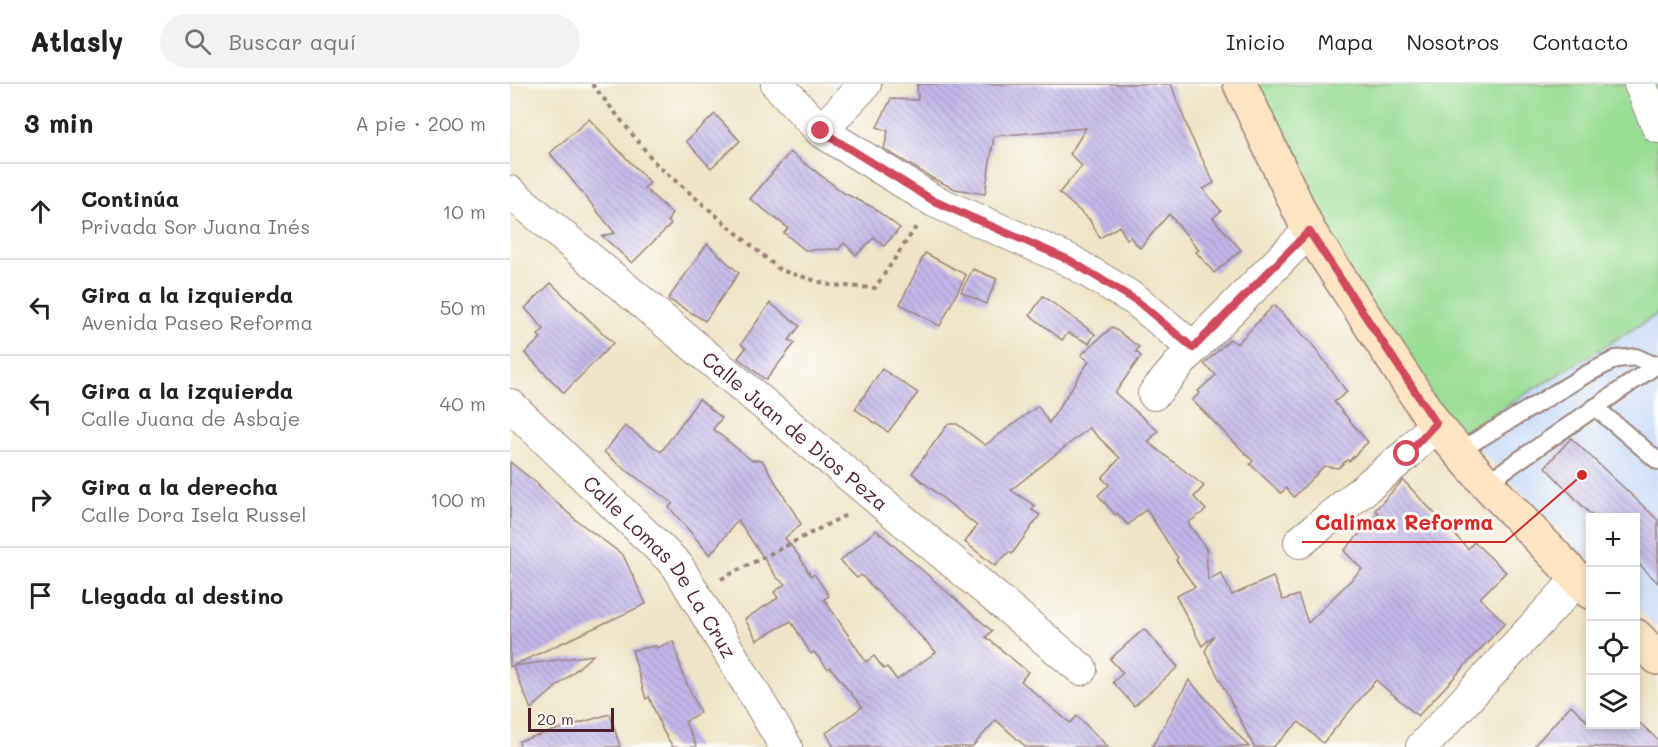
<!DOCTYPE html>
<html lang="es">
<head>
<meta charset="utf-8">
<style>
	:root { --surface:#fff; --page:#f2f2f2; --text:#202124; --muted:#757577; --line:#e0e0e0 }
	body { margin:0; font-family:Mali,sans-serif; background:var(--page); color:var(--text) }
	.controls { position:absolute; right:18px; bottom:18px; display:grid; overflow:hidden; border-radius:0px; box-shadow:0 3px 9px #0003 }
	.controls button { width:54px; height:54px; display:grid; place-items:center; padding:0; border:0; border-bottom:2px solid var(--line); background:var(--surface); color:var(--text); font:30px sans-serif }
	.scale { position:absolute; left:18px; bottom:15px; width:86px; box-sizing:border-box; padding-left:6px; border:3px solid #4a1f2b; border-top:0; font-size:16px; line-height:21px; white-space:nowrap; color:#4a1f2b; -webkit-text-stroke:4px #fdfcf7; paint-order:stroke }
	.stop { position:absolute; width:18px; height:18px; margin:-14px; border:4px solid #d1495b; border-radius:50%; background:#fff }
	.stop.end { background:#d1495b; border-color:#fff; box-shadow:0 2px 6px #0008 }
	.list { margin:0; padding:0; list-style:none }
	h2 { display:flex; justify-content:space-between; align-items:center; height:78px; margin:0; padding:0 24px; font-size:26px }
	h2 small { font-size:20px; font-weight:400; color:var(--muted) }
	.list li { display:grid; grid-template-columns:39px 1fr auto; gap:18px; align-items:center; box-sizing:border-box; height:96px; padding:0 24px; border-top:2px solid var(--line) }
	.list b { display:block; font-size:22px; white-space:nowrap }
	.list p { margin:0; font-size:20px; white-space:nowrap; color:var(--muted) }
	.list em { font-size:20px; font-style:normal; color:var(--muted) }
	.icon { flex:none; width:33px; height:33px; fill:none; stroke:currentColor; stroke-width:2; stroke-linecap:round; stroke-linejoin:round }
	.map { position:relative; flex:none; width:1148px; height:663px; overflow:hidden }
	header { display:flex; align-items:center; gap:36px; box-sizing:border-box; height:84px; padding:0 30px; background:var(--surface); border-bottom:2px solid var(--line) }
	header strong { font-size:28px }
	nav { display:flex; gap:33px; margin-inline-start:auto; font-size:21px }
	.search { width:420px; height:54px; background:var(--page); display:flex; align-items:center; gap:15px; box-sizing:border-box; padding:0 21px; border-radius:33px; color:var(--muted); font-size:22px }
	main { display:flex }
	aside { flex:1; background:var(--surface) }
	.map>svg:first-child { display:block }
	.built { fill:#cadcf9 }
	.grass { fill:#9add94; stroke:#727e60; stroke-width:1.5 }
	.building { fill:url(#building-back-hatch) }
	.lines { fill:none; stroke-linecap:round; stroke-linejoin:round }
	.service-casing { stroke:#9c8279; stroke-width:20 }
	.minor-casing { stroke:#9c8279; stroke-width:34 }
	.secondary-casing { stroke:#9c8279; stroke-width:36 }
	.path { stroke:#9c8279; stroke-width:4; stroke-dasharray:4.5 4.5; stroke-linecap:butt }
	.service { stroke:#fff; stroke-width:16 }
	.minor { stroke:#fff; stroke-width:32 }
	.secondary { stroke:#fde5c4; stroke-width:33 }
	.route { stroke:#d1495b; stroke-width:8 }
	.labels { text-anchor:middle; dominant-baseline:central; stroke-width:6; stroke-linejoin:round; paint-order:stroke }
	.street-label { font-size:20px; fill:#4a1f2b; stroke:#fdfcf7 }
	.leader { fill:none; stroke:#d62828; stroke-width:2 }
	.callout-dot { fill:#d62828; stroke:#fdfcf7; stroke-width:2 }
	.callout-label { font-size:21px; text-anchor:middle; font-weight:bold; fill:#d62828; stroke:#fdfcf7; stroke-width:6; stroke-linejoin:round; paint-order:stroke }
</style>
</head>
<body>
<header>
<strong>Atlasly</strong>
<div class="search"><svg class="icon" aria-label="search" viewBox="0 0 24 24"><circle cx="10" cy="10" r="6"/><path d="M15 15l6 6"/></svg>Buscar aquí</div>
<nav><a>Inicio</a><a>Mapa</a><a>Nosotros</a><a>Contacto</a></nav>
</header>
<main>
<aside>
<h2>3 min<small>A pie · 200 m</small></h2>
<ul class="list">
<li><svg class="icon" aria-label="ahead" viewBox="0 0 24 24"><path d="M12 20V5M6 11l6-6 6 6"/></svg><div><b>Continúa</b><p>Privada Sor Juana Inés</p></div><em>10 m</em></li>
<li><svg class="icon" aria-label="left" viewBox="0 0 24 24"><path d="M17 20v-9H6M10 6l-5 5 5 5"/></svg><div><b>Gira a la izquierda</b><p>Avenida Paseo Reforma</p></div><em>50 m</em></li>
<li><svg class="icon" aria-label="left" viewBox="0 0 24 24"><path d="M17 20v-9H6M10 6l-5 5 5 5"/></svg><div><b>Gira a la izquierda</b><p>Calle Juana de Asbaje</p></div><em>40 m</em></li>
<li><svg class="icon" aria-label="right" viewBox="0 0 24 24"><path d="M7 20v-9h11M14 6l5 5-5 5"/></svg><div><b>Gira a la derecha</b><p>Calle Dora Isela Russel</p></div><em>100 m</em></li>
<li><svg class="icon" aria-label="arrive" viewBox="0 0 24 24"><path d="M6 21V4h12l-3 4 3 4H6"/></svg><div><b>Llegada al destino</b></div></li>
</ul>
</aside>
<div class="map">
<svg width="1148" height="663" viewBox="0 0 1148 663">
	<defs>
		<pattern id="building-back-hatch" width="6" height="6" patternUnits="userSpaceOnUse" patternTransform="scale(1.5)"><rect width="6" height="6" fill="#c2b8ea"/><path d="M-1 5l2 2M0 0l6 6M5-1l2 2" fill="none" stroke="#a095be"/></pattern>
	</defs>
	<rect width="100%" height="100%" fill="#fdfcf7"/>
	<filter id="ink" filterUnits="userSpaceOnUse"><feTurbulence type="fractalNoise" baseFrequency=".0167" numOctaves="2"/><feDisplacementMap in="SourceGraphic" scale="12" xChannelSelector="R" yChannelSelector="G"/><feConvolveMatrix kernelMatrix="1 2 1 2 8 2 1 2 1" color-interpolation-filters="sRGB"/></filter>
	<filter id="wash" filterUnits="userSpaceOnUse"><feTurbulence type="fractalNoise" baseFrequency=".008" numOctaves="4" result="noise"/><feDisplacementMap in="SourceGraphic" scale="24" xChannelSelector="R" yChannelSelector="G"/><feGaussianBlur stdDeviation="1.35" result="paint"/><feColorMatrix in="noise" values="0 0 0 0 0 0 0 0 0 0 0 0 0 0 0 0 0 1.4 0 .05"/><feComposite in="paint" operator="in"/></filter>
	<g filter="url(#wash)">
		<rect width="100%" height="100%" fill="#efe4c7"/>
		<!-- built -->
		<polygon class="built" points="1148,230 1148,545 1126,522 1126,434 1080,434 1080,477 953,348"/>
		<!-- grass -->
		<polygon class="grass" points="730,0 1148,0 1148,230 940,356"/>
		<g id="blocks">
			<!-- building -->
			<g class="building">
				<polygon points="407,0 661,0 680,50 704,99 693,105 711,127 703,134 731,166 704,189 686,168 689,166 659,130 630,164 620,153 617,155 609,142 590,154 579,135 549,109 572,82 560,70 576,44 484,52 475,110 445,105 422,94 374,65 378,47 367,43 381,15 408,16"/>
				<polygon points="205,30 230,57 201,84 176,57"/>
				<polygon points="79,35 140,99 134,104 162,129 158,137 161,140 122,179 92,152 105,149 40,69"/>
				<polygon points="280,68 334,109 362,123 390,144 374,162 364,154 346,171 334,159 329,165 295,166 274,149 278,144 240,115"/>
				<polygon points="197,160 229,189 195,237 158,215"/>
				<polygon points="415,169 456,191 430,242 390,220"/>
				<polygon points="463,185 487,195 476,220 451,208"/>
				<polygon points="41,199 103,259 54,309 15,269 31,254 28,251 34,245 15,224"/>
				<polygon points="533,212 585,250 579,259 558,249 552,256 520,231"/>
				<polygon points="260,219 290,242 279,256 285,259 256,296 228,274 236,264 231,260"/>
				<polygon points="764,221 802,260 837,308 824,318 858,358 839,377 837,376 828,384 814,382 784,413 776,404 771,409 740,380 743,377 682,316 690,309 688,307 706,291 694,280 720,255 727,260"/>
				<polygon points="602,243 629,263 626,268 631,272 605,309 648,347 638,358 694,402 684,413 696,426 678,439 696,464 698,496 711,489 722,511 763,493 773,516 788,511 798,539 852,485 834,467 868,429 865,426 893,396 958,465 964,458 996,488 970,514 995,539 908,632 866,596 813,659 789,638 763,663 744,663 695,567 704,551 692,562 666,512 685,503 666,476 668,474 636,425 618,441 607,429 605,431 588,411 599,401 592,394 610,374 579,344 501,406 525,422 522,426 530,431 502,470 499,468 485,482 455,458 467,442 402,389 438,340 447,340 475,361 528,322 539,339 579,277 571,271"/>
				<polygon points="372,285 408,309 378,348 345,325"/>
				<polygon points="189,315 212,334 203,345 241,376 252,376 291,440 275,454 289,472 301,492 304,490 311,500 319,512 314,515 356,578 364,572 374,585 377,583 387,596 426,568 351,491 347,494 330,477 366,446 482,547 476,553 518,588 511,597 560,639 567,632 598,663 516,663 486,636 462,663 324,663 316,649 352,623 320,583 318,585 304,568 301,570 281,537 247,556 235,535 268,514 264,508 275,500 267,494 228,436 200,471 159,423 163,419 113,384 94,368 115,342 151,368"/>
				<polygon points="1061,354 1148,436 1148,499 1125,476 1125,434 1084,434 1035,383"/>
				<polygon points="0,378 29,401 28,402 66,436 113,471 136,520 0,583"/>
				<polygon points="634,545 668,583 624,622 603,598 613,589 600,575"/>
				<polygon points="163,557 173,591 190,628 175,638 187,663 163,663 153,647 139,613 136,615 122,566 146,562 147,564"/>
				<polygon points="83,571 21,625 3,582"/>
				<polygon points="679,596 739,663 642,663"/>
				<polygon points="1061,621 1080,640 1131,640 1148,656 1148,663 1023,663"/>
				<polygon points="100,630 110,663 10,663 9,657"/>
			</g>
		</g>
	</g>
	<g filter="url(#ink)">
		<use href="#blocks" fill-opacity="0" stroke="#9c8279" stroke-width="1.5"/>
		<g class="lines">
			<!-- service casing -->
			<g class="service-casing">
				<g id="service">
					<polyline points="1085,323 1148,377"/>
					<polyline points="949,367 1075,291 1106,275 1126,273 1148,283"/>
					<polyline points="976,399 1148,280"/>
				</g>
			</g>
			<!-- minor casing -->
			<g class="minor-casing">
				<g id="minor">
					<polyline points="267,0 311,47 424,117 559,176 627,217 683,264"/>
					<polyline points="1130,0 1148,43"/>
					<polyline points="311,47 355,0"/>
					<path id="s1" d="M0 108 571 585"/>
					<polyline points="644,310 683,264 799,147"/>
					<path id="s2" d="M0 321 167 481 276 663"/>
					<polyline points="790,458 897,370 925,340"/>
					<polyline points="912,663 1067,496"/>
				</g>
			</g>
			<!-- secondary casing -->
			<g class="secondary-casing">
				<g id="secondary">
					<polyline points="730,0 799,147 925,340 976,399 1080,508"/>
					<polyline points="1126,552 1148,574"/>
				</g>
			</g>
			<!-- path -->
			<g class="path">
				<polyline points="82,0 147,81 270,186 320,201 365,204 408,140"/>
				<polyline points="211,495 338,430"/>
			</g>
			<!-- service -->
			<use href="#service" class="service"/>
			<!-- minor -->
			<use href="#minor" class="minor"/>
			<!-- secondary -->
			<use href="#secondary" class="secondary"/>
		</g>
	</g>
	<g class="lines" filter="url(#ink)">
		<!-- route -->
		<polyline class="route" points="311,47 424,117 559,176 627,217 683,264 799,147 926,339 897,370"/>
	</g>
	<g class="labels">
		<!-- street labels -->
		<g class="street-label">
			<text stroke="none"><textPath href="#s1" startOffset="372">Calle Juan de Dios Peza</textPath></text>
			<text stroke="none"><textPath href="#s2" startOffset="222">Calle Lomas De La Cruz</textPath></text>
		</g>
	</g>
	<!-- callouts -->
	<path class="leader" d="M1072 391L995 458H792"/>
	<circle class="callout-dot" cx="1072" cy="391" r="6"/>
	<g class="callout-label">
		<text x="894" y="446">Calimax Reforma</text>
	</g>
</svg>
<div class="controls">
<button>+</button>
<button>−</button>
<button><svg class="icon" aria-label="locate" viewBox="0 0 24 24"><circle cx="12" cy="12" r="6"/><path d="M12 2v4M12 18v4M2 12h4M18 12h4"/></svg></button>
<button><svg class="icon" aria-label="layers" viewBox="0 0 24 24"><path d="M12 4l9 5-9 5-9-5zM3 14l9 5 9-5"/></svg></button>
</div>
<div class="scale">20 m</div>
<div class="stop" style="left:897px;top:370px"></div>
<div class="stop end" style="left:311px;top:47px"></div>
</div>
</main>
</body>
</html>
